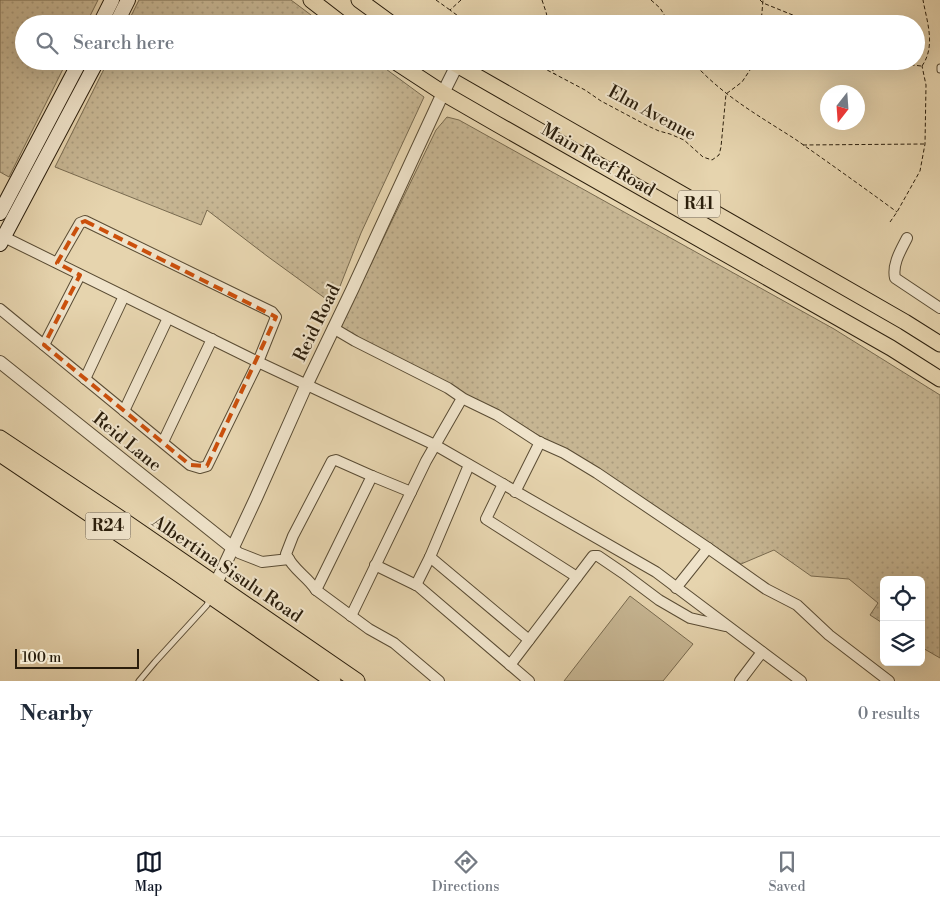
<!DOCTYPE html>
<html lang="en">
<head>
<meta charset="utf-8">
<style>
	:root { --surface:#fff; --page:#f2f2f3; --text:#1f2937; --muted:#747a83; --line:#e0e1e3; --accent:#111827 }
	body { margin:0; font-family:"Libre Bodoni",serif; background:var(--page); color:var(--text) }
	.controls { position:absolute; right:15px; bottom:15px; display:grid; overflow:hidden; border-radius:8px; box-shadow:0 5px 20px #0002 }
	.controls button { width:45px; height:45px; display:grid; place-items:center; padding:0; border:0; border-bottom:1px solid var(--line); background:var(--surface); color:var(--text); font:25px sans-serif }
	.compass { position:absolute; left:820px; top:85px; width:45px; height:45px; border-radius:50%; background:var(--surface); box-shadow:0 5px 20px #0002; rotate:197deg }
	.scale { position:absolute; left:15px; bottom:12px; width:124px; box-sizing:border-box; padding-left:5px; border:2px solid #2b1e0c; border-top:0; font-size:14px; line-height:18px; white-space:nowrap; color:#2b1e0c; -webkit-text-stroke:4px #efe3ca; paint-order:stroke }
	.list { margin:0; padding:0; list-style:none }
	h2 { display:flex; justify-content:space-between; align-items:center; height:65px; margin:0; padding:0 20px; font-size:21px }
	h2 small { font-size:16px; font-weight:400; color:var(--muted) }
	.icon { flex:none; width:28px; height:28px; fill:none; stroke:currentColor; stroke-width:2; stroke-linecap:round; stroke-linejoin:round }
	.map { position:relative; flex:none; width:940px; height:681px; overflow:hidden }
	.search { position:absolute; background:var(--surface); box-shadow:0 5px 20px #0002; left:15px; right:15px; top:15px; height:55px; display:flex; align-items:center; gap:12px; box-sizing:border-box; padding:0 18px; border-radius:28px; color:var(--muted); font-size:19px }
	.sheet { height:155px; background:var(--surface) }
	nav { display:flex; justify-content:space-around; align-items:center; box-sizing:border-box; height:70px; border-top:1px solid var(--line); background:var(--surface); font-size:14px; color:var(--muted) }
	nav a { display:grid; justify-items:center; gap:2px }
	nav .on { color:var(--accent) }
	.map>svg:first-child { display:block }
	.grass { fill:url(#grass-dots); stroke:#786a4f }
	.pitch { fill:#c6b592; stroke:#786a4f }
	.lines { fill:none; stroke-linecap:round; stroke-linejoin:round }
	.service-casing { stroke:#5a4c34; stroke-width:7 }
	.minor-casing { stroke:#5a4c34; stroke-width:12 }
	.tertiary-casing { stroke:#5a4c34; stroke-width:14 }
	.secondary-casing { stroke:#2b1e0c; stroke-width:16 }
	.primary-casing { stroke:#2b1e0c; stroke-width:17 }
	.path { stroke:#2b1e0c; stroke-width:1; stroke-dasharray:4 2.5; stroke-linecap:butt }
	.service { stroke:#efe3ca; stroke-width:5 }
	.minor { stroke:#efe3ca; stroke-width:10 }
	.tertiary { stroke:#efe3ca; stroke-width:12 }
	.secondary { stroke:#efe3ca; stroke-width:14 }
	.primary { stroke:#e6d4ae; stroke-width:15 }
	.marked { fill:none; stroke:#cc500c; stroke-width:4; stroke-dasharray:10 6; stroke-linejoin:round }
	.labels { text-anchor:middle; dominant-baseline:central; stroke-width:4; stroke-linejoin:round; paint-order:stroke }
	.shield { fill:#efe3ca; stroke:#665945; stroke-width:1 }
	.shield-label { font-size:16px; font-weight:bold; fill:#2b1e0c }
	.street-label { font-size:18px; fill:#2b1e0c; stroke:#efe3ca }
</style>
</head>
<body>
<div class="map">
<svg width="940" height="681" viewBox="0 0 940 681">
	<defs>
		<pattern id="grass-dots" width="8" height="8" patternUnits="userSpaceOnUse" patternTransform="scale(1.25)"><rect width="8" height="8" fill="#c6b592"/><path d="M2 2h.1M6 6h.1" fill="none" stroke="#aa9b7d" stroke-width="1.8" stroke-linecap="round"/></pattern>
	</defs>
	<rect width="100%" height="100%" fill="#e6d4ae"/>
	<filter id="stains"><feTurbulence type="fractalNoise" baseFrequency=".004" numOctaves="4"/><feColorMatrix values="0 0 0 0 .2 0 0 0 0 .09 0 0 0 0 .02 0 0 0 .5 -.17"/></filter>
	<radialGradient id="worn" r=".72"><stop offset=".6" stop-color="#630" stop-opacity="0"/><stop offset="1" stop-color="#630" stop-opacity=".3"/></radialGradient>
	<!-- grass -->
	<g class="grass">
		<polygon points="0,0 98,0 86,24 24,24 24,61 67,61 9,177 0,172"/>
		<polygon points="139,0 291,0 323,24 127,24"/>
		<polygon points="108,61 375,61 424,97 361,233 333,304 267,256 207,210 201,225 55,167"/>
		<polygon points="447,117 459,120 834,329 940,395 940,658 921,647 921,580 884,580 884,624 870,615 878,603 849,579 811,576 774,550 741,564 616,480 488,406 423,371 339,330 436,130"/>
	</g>
	<!-- pitch -->
	<polygon class="pitch" points="630,596 693,644 663,681 564,681"/>
	<g class="lines">
		<!-- service casing -->
		<g class="service-casing">
			<g id="service">
				<polyline points="940,67 940,70"/>
				<polyline points="139,681 155,662 207,605 210,598"/>
			</g>
		</g>
		<!-- minor casing -->
		<g class="minor-casing">
			<g id="minor">
				<polyline points="4,237 258,362 276,317 272,312 85,221 80,223 57,263"/>
				<path d="M907 238C901 250 892 264 895 278L940 308"/>
				<polyline points="0,309 190,465 200,468 207,466 258,362 435,445 656,572 801,681"/>
				<polyline points="333,328 355,341 448,388 464,399 497,415 537,441 564,453 597,473 708,548 766,589 797,605 829,635 889,681"/>
				<polyline points="44,345 80,275"/>
				<polyline points="85,379 124,296"/>
				<polyline points="124,411 168,318"/>
				<polyline points="163,442 212,339"/>
				<polyline points="503,484 486,519 577,577"/>
				<path d="M411 492 372 476 336 460 332 461 293 536 286 554C293 570 307 576 316 590L369 629 394 643 439 681"/>
				<polyline points="515,492 540,442"/>
				<polyline points="233,548 239,553 262,562 289,559"/>
				<polyline points="430,557 529,640"/>
				<polyline points="375,565 418,586 529,681"/>
				<polyline points="416,585 430,557 469,465"/>
				<polyline points="676,588 708,548"/>
				<polyline points="316,590 372,476"/>
				<polyline points="351,616 426,461 461,400"/>
				<polyline points="510,665 593,556 598,556 623,573 659,600 690,618 725,626"/>
				<polyline points="740,681 762,652"/>
			</g>
		</g>
		<!-- tertiary casing -->
		<g class="tertiary-casing">
			<g id="tertiary">
				<polyline points="0,362 233,548"/>
				<polyline points="212,592 256,498 305,388 352,290 443,93 457,65"/>
			</g>
		</g>
		<!-- secondary casing -->
		<g class="secondary-casing">
			<g id="secondary">
				<polyline points="100,24 112,0"/>
				<polyline points="116,24 128,0"/>
				<polyline points="0,213 80,61"/>
				<polyline points="0,244 97,61"/>
			</g>
		</g>
		<!-- primary casing -->
		<g class="primary-casing">
			<g id="primary">
				<polyline points="311,0 342,24"/>
				<polyline points="359,0 392,24"/>
				<polyline points="394,61 443,93 495,123 891,348 940,379"/>
				<polyline points="450,61 905,322 940,344"/>
				<polyline points="0,438 117,516 357,681"/>
				<polyline points="0,454 174,571 333,681"/>
			</g>
		</g>
		<!-- path -->
		<g class="path">
			<polyline points="436,0 450,10"/>
			<polyline points="461,0 450,10 469,24"/>
			<polyline points="542,0 546,12 549,24"/>
			<polyline points="651,0 660,8 670,24"/>
			<polyline points="760,0 763,3 815,24"/>
			<polyline points="761,24 763,0"/>
			<polyline points="530,61 585,90 601,101 648,126 659,131 670,134 684,140 703,157 712,160 719,155 721,147 726,94 742,82 756,61"/>
			<polyline points="551,61 552,69 555,74"/>
			<path d="M692 61C720 94 759 116 795 139 829 163 863 187 897 212"/>
			<polyline points="785,61 861,66 871,64 874,61"/>
			<polyline points="905,61 913,65 921,66"/>
			<path d="M922 66C936 46 927 22 923 0"/>
			<polyline points="803,145 924,144"/>
			<polyline points="890,222 897,212 920,171 925,144 926,85 922,66"/>
		</g>
		<!-- service -->
		<use href="#service" class="service"/>
		<!-- minor -->
		<use href="#minor" class="minor"/>
		<!-- tertiary -->
		<use href="#tertiary" class="tertiary"/>
		<!-- secondary -->
		<use href="#secondary" class="secondary"/>
		<!-- primary -->
		<use href="#primary" class="primary"/>
	</g>
	<!-- marked area -->
	<path class="marked" d="M85 221 276 317 207 466 190 465 44 345 80 275 57 263 80 223Z"/>
	<g class="labels">
		<!-- shield labels -->
		<g class="shield">
			<rect x="678" y="190.5" width="42" height="27" rx="4"/>
			<rect x="85.5" y="512.5" width="45" height="27" rx="4"/>
		</g>
		<g class="shield-label">
			<text x="699" y="204">R41</text>
			<text x="108" y="526">R24</text>
		</g>
		<!-- street labels -->
		<g class="street-label">
			<text transform="translate(652 113) rotate(28)">Elm Avenue</text>
			<text transform="translate(598 160) rotate(30)">Main Reef Road</text>
			<text transform="translate(317 323) rotate(-64)">Reid Road</text>
			<text transform="translate(127 442) rotate(39)">Reid Lane</text>
			<text transform="translate(227 569) rotate(34)">Albertina Sisulu Road</text>
		</g>
	</g>
	<rect width="100%" height="100%" filter="url(#stains)"/>
	<rect width="100%" height="100%" fill="url(#worn)"/>
</svg>
<div class="controls">
<button><svg class="icon" aria-label="locate" viewBox="0 0 24 24"><circle cx="12" cy="12" r="6"/><path d="M12 2v4M12 18v4M2 12h4M18 12h4"/></svg></button>
<button><svg class="icon" aria-label="layers" viewBox="0 0 24 24"><path d="M12 4l9 5-9 5-9-5zM3 14l9 5 9-5"/></svg></button>
</div>
<svg class="compass" viewBox="-18 -18 36 36"><path d="M0-13l5 13h-10z" fill="#e53935"/><path d="M0 13l5-13h-10z" fill="#747a83"/></svg>
<div class="scale">100 m</div>
<div class="search"><svg class="icon" aria-label="search" viewBox="0 0 24 24"><circle cx="10" cy="10" r="6"/><path d="M15 15l6 6"/></svg>Search here</div>
</div>
<section class="sheet">
<h2>Nearby<small>0 results</small></h2>
<ul class="list">
</ul>
</section>
<nav>
<a class="on"><svg class="icon" aria-label="map" viewBox="0 0 24 24"><path d="M3 6l6-2 6 2 6-2v14l-6 2-6-2-6 2zM9 4v14M15 6v14"/></svg>Map</a>
<a><svg class="icon" aria-label="directions" viewBox="0 0 24 24"><path d="M12 3l9 9-9 9-9-9zM9 14v-3h6M13 9l2 2-2 2"/></svg>Directions</a>
<a><svg class="icon" aria-label="saved" viewBox="0 0 24 24"><path d="M7 4h10v16l-5-4-5 4z"/></svg>Saved</a>
</nav>
</body>
</html>
